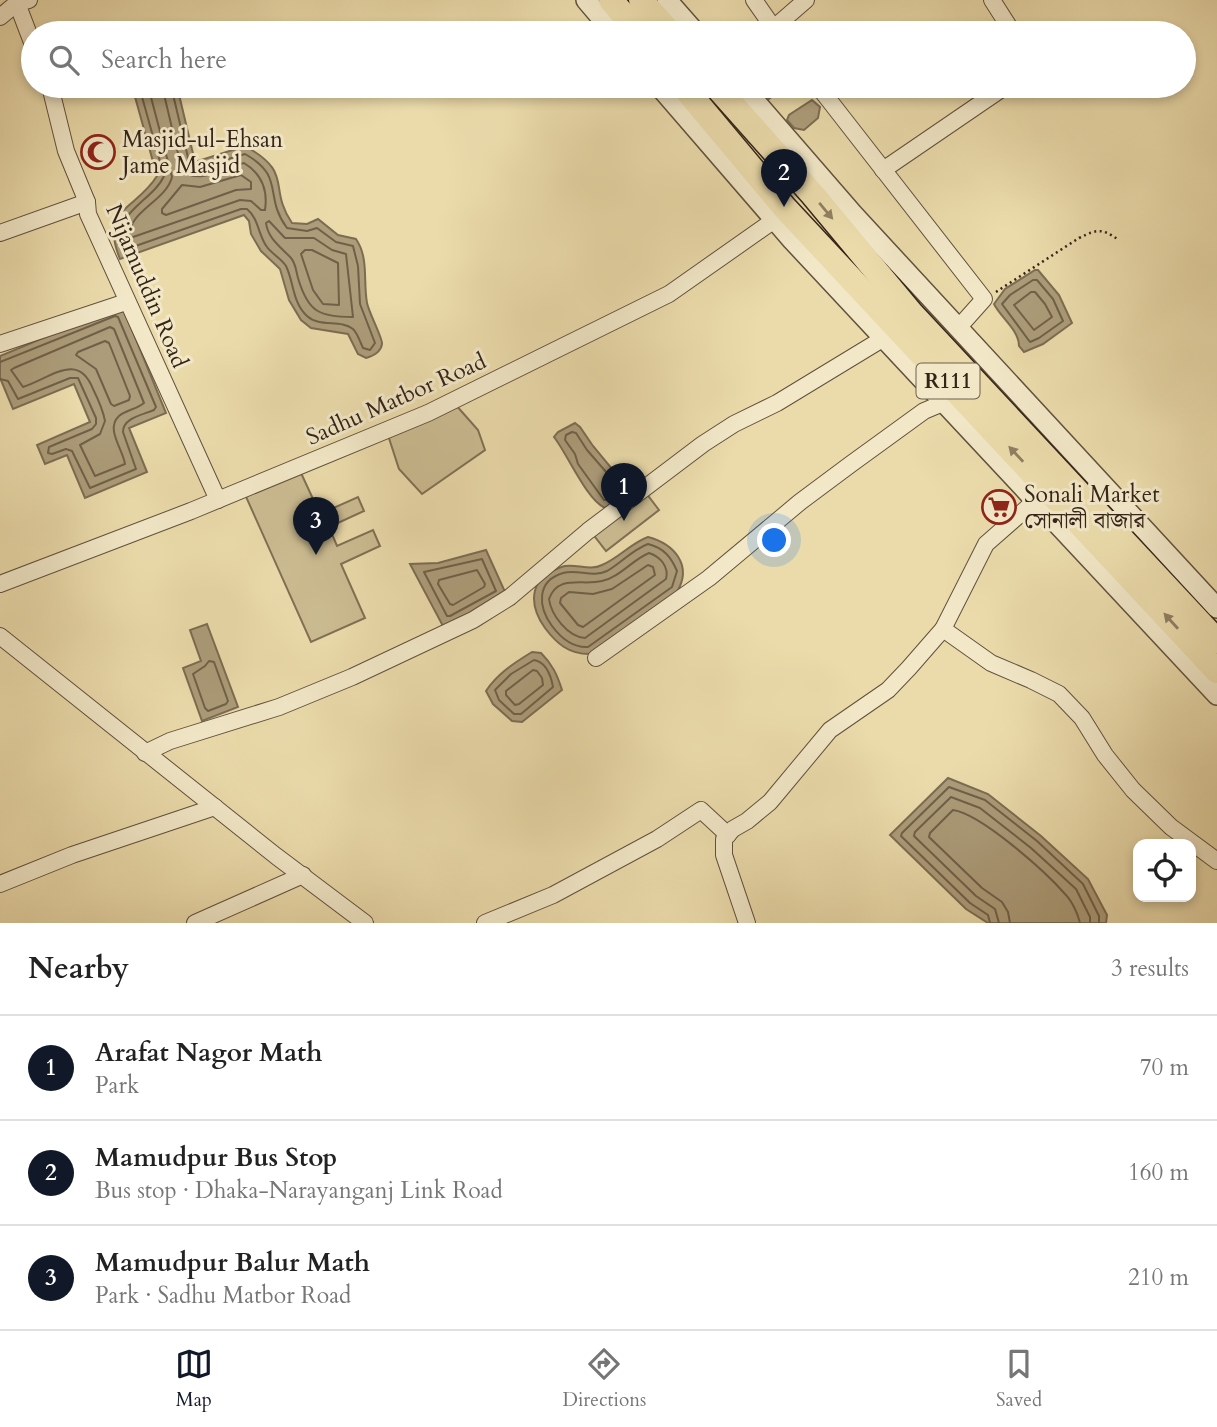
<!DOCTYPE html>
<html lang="en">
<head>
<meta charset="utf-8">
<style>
	:root { --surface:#fff; --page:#f6f6f6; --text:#222; --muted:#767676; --line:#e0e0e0; --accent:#111827 }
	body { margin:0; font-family:Cardo,"Noto Serif Bengali",serif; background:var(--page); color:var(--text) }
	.controls { position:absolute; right:21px; bottom:21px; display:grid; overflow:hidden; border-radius:14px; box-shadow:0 4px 10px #0003 }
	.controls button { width:63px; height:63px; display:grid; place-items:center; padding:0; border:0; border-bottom:2px solid var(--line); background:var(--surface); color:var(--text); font:35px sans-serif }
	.you { position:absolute; left:775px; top:541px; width:24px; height:24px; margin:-18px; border:5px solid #fff; border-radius:50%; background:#1a73e8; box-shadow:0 0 0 10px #1a73e833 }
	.badge { display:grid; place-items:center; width:46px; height:46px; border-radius:50%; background:var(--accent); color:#fff; font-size:23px; font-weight:700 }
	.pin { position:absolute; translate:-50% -58px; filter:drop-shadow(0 2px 4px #0008) }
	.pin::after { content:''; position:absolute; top:37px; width:24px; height:21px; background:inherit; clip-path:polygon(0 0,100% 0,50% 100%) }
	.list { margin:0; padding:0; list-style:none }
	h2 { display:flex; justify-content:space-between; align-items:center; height:91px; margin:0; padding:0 28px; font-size:30px }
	h2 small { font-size:23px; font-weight:400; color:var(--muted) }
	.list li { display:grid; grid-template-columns:46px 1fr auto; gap:21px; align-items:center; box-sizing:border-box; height:105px; padding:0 28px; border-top:2px solid var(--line) }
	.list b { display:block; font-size:26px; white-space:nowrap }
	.list p { margin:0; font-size:23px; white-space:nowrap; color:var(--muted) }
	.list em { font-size:23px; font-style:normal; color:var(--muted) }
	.icon { flex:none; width:38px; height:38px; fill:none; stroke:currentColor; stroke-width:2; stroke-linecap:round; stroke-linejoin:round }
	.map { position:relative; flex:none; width:1217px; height:923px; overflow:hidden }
	.search { position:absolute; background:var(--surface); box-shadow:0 4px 10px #0003; left:21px; right:21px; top:21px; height:77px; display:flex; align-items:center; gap:18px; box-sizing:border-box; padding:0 24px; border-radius:38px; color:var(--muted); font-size:26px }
	.sheet { height:406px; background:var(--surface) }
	nav { display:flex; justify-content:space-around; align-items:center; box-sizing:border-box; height:98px; border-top:2px solid var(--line); background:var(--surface); font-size:19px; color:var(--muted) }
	nav a { display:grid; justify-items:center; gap:4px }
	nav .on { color:var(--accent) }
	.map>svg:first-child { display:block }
	.green { fill:#ccbc92; stroke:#807055; stroke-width:2 }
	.water { fill:#ac9c79; stroke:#7c6c52; stroke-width:2 }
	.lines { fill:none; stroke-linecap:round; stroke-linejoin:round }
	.shore { stroke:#706048; stroke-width:2 }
	.minor-casing { stroke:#61513d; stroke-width:18 }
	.tertiary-casing { stroke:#61513d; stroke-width:22 }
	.primary-casing { stroke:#332318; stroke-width:27 }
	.path { stroke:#332318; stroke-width:2.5; stroke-dasharray:2 3.5; stroke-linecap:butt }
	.minor { stroke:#f2e8c8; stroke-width:16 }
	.tertiary { stroke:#f2e8c8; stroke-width:19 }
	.primary { stroke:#ebdbab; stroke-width:24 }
	.oneway { fill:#8f7f62 }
	.labels { text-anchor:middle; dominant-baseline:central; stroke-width:6; stroke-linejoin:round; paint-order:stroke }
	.shield { fill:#f2e8c8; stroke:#6c5e4d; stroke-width:2 }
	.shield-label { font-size:21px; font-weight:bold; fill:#332318 }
	.poi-label { font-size:23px; fill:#332318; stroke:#f2e8c8; text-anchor:start }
	.street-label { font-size:23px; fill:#332318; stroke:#f2e8c8 }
</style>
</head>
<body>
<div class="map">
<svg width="1217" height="923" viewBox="0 0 1217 923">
	<rect width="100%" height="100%" fill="#ebdbab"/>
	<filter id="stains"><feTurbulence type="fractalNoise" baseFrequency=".00286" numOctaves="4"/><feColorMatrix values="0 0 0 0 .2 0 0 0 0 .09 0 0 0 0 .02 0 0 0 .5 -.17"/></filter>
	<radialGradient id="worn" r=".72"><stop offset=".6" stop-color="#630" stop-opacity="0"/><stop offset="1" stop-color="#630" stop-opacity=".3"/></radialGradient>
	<!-- green -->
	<g class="green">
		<polygon points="455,404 478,430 485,450 422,494 399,469 387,432"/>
		<polygon points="301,473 320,514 358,497 364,511 329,527 337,546 373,530 380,546 341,564 365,618 311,642 243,490"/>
		<polygon points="646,493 659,510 606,551 592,533"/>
	</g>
	<!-- water -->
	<g class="water">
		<path d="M132 86H177L195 162 245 146C295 174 267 186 292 223L307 224 318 219 338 235 356 239C369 258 363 281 367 303 369 313 383 339 382 344 381 352 373 356 366 358L358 354 348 334 311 328 301 320 289 300 280 269 261 251 251 234 249 221 244 215 120 259C99 208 136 210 157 176Z"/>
		<polygon points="757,86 786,86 766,101 756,96"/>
		<polygon points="812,100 820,107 818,118 804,130 794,128 787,120 789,115"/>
		<path d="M1035 270H1038L1059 295 1072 323 1043 344 1024 352 1019 346C1019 330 1001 318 994 304L1005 289Z"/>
		<polygon points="122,305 166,413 129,428 147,472 85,498 67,455 45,464 37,445 90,422 74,384 13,409 0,378 0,356"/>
		<path d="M575 423 580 427 593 446 627 487V493L605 508C586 499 568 455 554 437L558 432Z"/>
		<path d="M648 537C674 544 693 565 677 592L589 654C569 654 557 644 545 628 532 610 527 586 550 572 555 570 560 567 565 566 577 564 590 571 602 565 619 558 631 543 648 537Z"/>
		<polygon points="486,550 506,594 444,628 410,564 438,563"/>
		<polygon points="207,624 238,707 202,721 183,668 201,661 190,630"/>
		<path d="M532 652 541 653C552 664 557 674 562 690L522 722 512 721 493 704 486 691C497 674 514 663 532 652Z"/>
		<polygon points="948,778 988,794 1041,836 1088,879 1107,915 1106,923 988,923 966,909 890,835"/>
	</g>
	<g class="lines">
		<!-- shore -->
		<g class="shore">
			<path d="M139 86 164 176C153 201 108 215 123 248L127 249 241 209H247C259 219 258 235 267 247 272 254 282 259 286 266 294 282 292 302 307 316 320 328 340 319 353 329 358 334 360 342 363 348L370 350 375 343 360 304 358 266 353 246 336 242 317 228 307 231 287 228C263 196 286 177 245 154L198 168 190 166 171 86"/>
			<path d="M148 86 172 177C166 201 129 211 129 236L133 237 240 200 251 201 261 210H265C268 190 262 174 244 163 225 167 199 186 182 170L162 86"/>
			<polygon points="241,175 251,182 251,189 236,190 166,215 162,213 162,209 182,185 200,187"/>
			<path d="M269 221 285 238H314L332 250 346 254 353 317C319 317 308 312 298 278 296 271 296 264 291 258 281 247 268 239 266 223Z"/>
			<polygon points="305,250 312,250 338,263 339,305 323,304 313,290 301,254"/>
			<polygon points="1033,280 1037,280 1053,299 1063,321 1039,338 1030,342 1002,304 1010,295"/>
			<polygon points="1031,292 1035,292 1045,304 1052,317 1034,330 1014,305"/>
			<path d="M110 327 114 329 144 403C137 409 126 410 119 416 105 429 123 449 125 464L95 476 80 445 100 434 105 421C103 410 98 399 93 389 78 351 51 378 23 387L11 370 14 368Z"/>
			<polygon points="105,341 109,343 130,396 129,400 114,406 111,404 96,369 76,355 78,352"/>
			<path d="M0 362 115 316 118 317 156 407 154 410C142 415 123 418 123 432L136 469 90 488 72 451 66 449 52 454 48 453 49 447 92 429 96 424V418L78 378H70L18 399 8 381 0 379"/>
			<polygon points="572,432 576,433 587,450 620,488 619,492 608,500 604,500 578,464 575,454 565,440 566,435"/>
			<path d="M648 544C664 548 671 557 677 571L672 587 588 647C572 648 561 638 552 626 538 607 536 581 563 573 578 569 592 578 607 571 621 563 632 550 648 544Z"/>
			<path d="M649 553C661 557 669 567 666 579L585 638C568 637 551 615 549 599 558 574 582 586 602 581 620 577 632 560 649 553Z"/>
			<polygon points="482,559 496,591 450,616 447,616 424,572"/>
			<polygon points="648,565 653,567 655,575 583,627 578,625 560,603 561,598 569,592 593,594 612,589"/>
			<polygon points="477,570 485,584 484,587 453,605 450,604 438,584 439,580"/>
			<path d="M534 660C546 662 551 676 553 687L521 714H514L499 700 495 690 511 674Z"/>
			<polygon points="209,661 214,662 228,701 226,704 208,711 205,708 193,674 205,666"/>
			<polygon points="533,670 537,671 542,678 543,685 519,704 515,705 506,695 506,691"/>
			<polyline points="990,923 988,915 970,903 901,836 902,833 949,787 985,800 1037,841 1083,884 1099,916 1099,923"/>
			<polyline points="999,923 995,909 976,896 914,836 915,832 951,797 980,808 1031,848 1076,889 1090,917 1090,923"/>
			<path d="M1010 923 1008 912 1002 902 982 888 929 837 930 833 953 810C981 814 1045 871 1065 894 1072 901 1078 914 1080 923"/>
		</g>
		<!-- minor casing -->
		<g class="minor-casing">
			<g id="minor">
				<polyline points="754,0 777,33"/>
				<polyline points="992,0 1013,33"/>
				<polyline points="17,3 33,45"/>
				<polyline points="0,17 17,3 29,0"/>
				<polyline points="768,33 806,0"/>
				<polyline points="50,86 66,151 87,202 88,214 218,500"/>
				<polyline points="818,86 984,299 959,327"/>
				<polyline points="883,170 1006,86"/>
				<polyline points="0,233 87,202"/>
				<polyline points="0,344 126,302"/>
				<polyline points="0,584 191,511 428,413 669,294 783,214"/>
				<polyline points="943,629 991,663 1031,680 1059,694 1082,718 1105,755 1133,790 1171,827 1217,861"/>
				<polyline points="0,636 276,856 365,923"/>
				<polyline points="596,658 709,578 800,502 851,464 924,411 943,403"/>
				<polyline points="145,753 170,741 279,707 352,677 473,620 510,597 588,531 703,444 734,424 777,403 884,338"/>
				<polyline points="0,884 72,855 215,807"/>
				<polyline points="195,923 303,875"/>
				<polyline points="485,923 553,895 657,839 701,810 728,835"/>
				<polyline points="747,923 724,855 724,839 733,829 747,821 770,802 830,730 888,690 909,668 943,629 986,544 1035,501"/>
			</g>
		</g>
		<!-- tertiary casing -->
		<g class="tertiary-casing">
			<g id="tertiary">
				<polyline points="586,0 614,33"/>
				<polyline points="667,0 696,33"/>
				<polyline points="659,86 792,240 1217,695"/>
				<polyline points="742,86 853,214 1217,608"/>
			</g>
		</g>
		<!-- primary casing -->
		<g class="primary-casing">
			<g id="primary">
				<polyline points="611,0 639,33"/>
				<polyline points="641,0 670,33"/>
				<polyline points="683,86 784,207 1217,671"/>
				<polyline points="716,86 813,195 911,313 1217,641"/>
			</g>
		</g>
		<!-- path -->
		<path class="path" d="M996 292 1079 238C1098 229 1101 228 1119 240"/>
		<!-- minor -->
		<use href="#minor" class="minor"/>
		<!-- tertiary -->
		<use href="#tertiary" class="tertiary"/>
		<!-- primary -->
		<use href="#primary" class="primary"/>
	</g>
	<!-- one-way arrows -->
	<defs><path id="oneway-solid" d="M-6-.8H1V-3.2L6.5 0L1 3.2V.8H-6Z" transform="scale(1.75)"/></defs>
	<g class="oneway">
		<use href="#oneway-solid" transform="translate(826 211) rotate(50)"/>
		<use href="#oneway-solid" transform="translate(1016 454) rotate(-133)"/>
		<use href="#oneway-solid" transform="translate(1171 621) rotate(-132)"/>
	</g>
	<!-- icons -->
	<defs>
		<g id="mosque-ring" transform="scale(1.75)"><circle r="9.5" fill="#f2e8c8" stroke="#8f2418" stroke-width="1.5"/><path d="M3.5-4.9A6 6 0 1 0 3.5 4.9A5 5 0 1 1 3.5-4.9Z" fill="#8f2418"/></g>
		<g id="supermarket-ring" transform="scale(1.75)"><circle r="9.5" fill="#f2e8c8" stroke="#8f2418" stroke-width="1.5"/><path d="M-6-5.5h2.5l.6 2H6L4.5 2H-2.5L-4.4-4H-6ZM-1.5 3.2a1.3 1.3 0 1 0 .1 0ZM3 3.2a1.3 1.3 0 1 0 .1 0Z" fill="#8f2418"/></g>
	</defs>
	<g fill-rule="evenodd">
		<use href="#mosque-ring" x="98" y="152"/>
		<use href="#supermarket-ring" x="999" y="507"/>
	</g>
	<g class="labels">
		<!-- shield labels -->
		<rect class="shield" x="916.5" y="363.5" width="63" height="35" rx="5"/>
		<g class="shield-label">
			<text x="948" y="381">R111</text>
		</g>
		<!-- poi labels -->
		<g class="poi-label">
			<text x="122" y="139">Masjid-ul-Ehsan<tspan x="122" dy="26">Jame Masjid</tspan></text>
			<text x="1024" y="494">Sonali Market<tspan x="1024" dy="26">সোনালী বাজার</tspan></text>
		</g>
		<!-- street labels -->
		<g class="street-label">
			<text transform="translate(147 286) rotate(67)">Nijamuddin Road</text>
			<text transform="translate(396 399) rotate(-24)">Sadhu Matbor Road</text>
		</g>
	</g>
	<rect width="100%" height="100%" filter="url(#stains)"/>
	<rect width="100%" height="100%" fill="url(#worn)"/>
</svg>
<div class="controls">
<button><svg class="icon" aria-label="locate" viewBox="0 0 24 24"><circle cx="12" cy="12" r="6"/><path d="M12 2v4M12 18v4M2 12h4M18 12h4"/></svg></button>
</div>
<div class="you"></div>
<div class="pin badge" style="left:624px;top:521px">1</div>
<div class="pin badge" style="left:784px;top:207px">2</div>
<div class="pin badge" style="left:316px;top:555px">3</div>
<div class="search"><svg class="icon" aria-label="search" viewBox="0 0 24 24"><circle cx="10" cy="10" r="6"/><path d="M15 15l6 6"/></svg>Search here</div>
</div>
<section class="sheet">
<h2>Nearby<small>3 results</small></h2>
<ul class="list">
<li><span class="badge">1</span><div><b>Arafat Nagor Math</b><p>Park</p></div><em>70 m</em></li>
<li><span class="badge">2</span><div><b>Mamudpur Bus Stop</b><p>Bus stop · Dhaka-Narayanganj Link Road</p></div><em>160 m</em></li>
<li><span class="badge">3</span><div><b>Mamudpur Balur Math</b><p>Park · Sadhu Matbor Road</p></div><em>210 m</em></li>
</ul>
</section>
<nav>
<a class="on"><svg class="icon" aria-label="map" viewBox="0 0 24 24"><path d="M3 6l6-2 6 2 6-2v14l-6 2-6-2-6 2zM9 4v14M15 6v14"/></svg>Map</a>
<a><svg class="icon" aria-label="directions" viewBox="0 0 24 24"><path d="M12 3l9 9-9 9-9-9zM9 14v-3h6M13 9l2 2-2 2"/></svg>Directions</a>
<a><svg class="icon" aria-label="saved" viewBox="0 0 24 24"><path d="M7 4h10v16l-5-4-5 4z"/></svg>Saved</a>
</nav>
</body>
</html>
